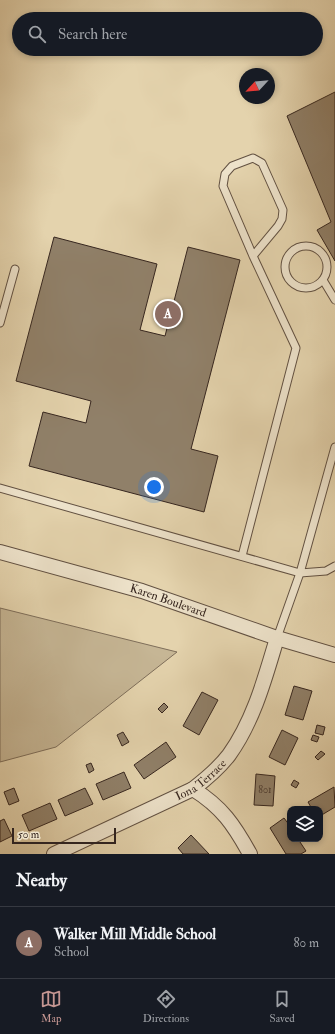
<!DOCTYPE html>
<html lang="en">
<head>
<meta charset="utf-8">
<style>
	:root { --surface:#171b24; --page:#242831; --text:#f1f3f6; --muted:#9ea1a6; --line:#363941; --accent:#c59692 }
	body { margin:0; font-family:"IM FELL Double Pica",serif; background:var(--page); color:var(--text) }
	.controls { position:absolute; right:12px; bottom:12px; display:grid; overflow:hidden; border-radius:8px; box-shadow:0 2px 6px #0003 }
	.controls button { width:36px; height:36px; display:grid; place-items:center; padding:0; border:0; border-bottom:1px solid var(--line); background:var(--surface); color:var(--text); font:20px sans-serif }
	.compass { position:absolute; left:239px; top:68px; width:36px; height:36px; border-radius:50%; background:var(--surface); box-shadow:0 2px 6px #0003; rotate:244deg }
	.scale { position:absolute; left:12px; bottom:10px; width:104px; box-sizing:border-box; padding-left:4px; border:2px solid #36261f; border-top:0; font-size:11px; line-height:14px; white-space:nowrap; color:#36261f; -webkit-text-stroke:3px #ede2ca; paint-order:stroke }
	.you { position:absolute; left:154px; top:487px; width:14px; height:14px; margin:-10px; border:3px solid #fff; border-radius:50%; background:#1a73e8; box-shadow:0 0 0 6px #1a73e833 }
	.badge { display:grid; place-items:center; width:26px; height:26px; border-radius:50%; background:var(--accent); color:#fff; font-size:13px; font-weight:700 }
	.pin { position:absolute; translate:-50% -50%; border:2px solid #fff; box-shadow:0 1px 4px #0006 }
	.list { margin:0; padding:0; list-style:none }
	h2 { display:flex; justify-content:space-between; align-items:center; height:52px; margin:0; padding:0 16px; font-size:17px }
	h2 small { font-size:13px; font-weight:400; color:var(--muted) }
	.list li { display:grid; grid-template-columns:26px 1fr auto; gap:12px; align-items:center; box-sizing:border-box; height:72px; padding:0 16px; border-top:1px solid var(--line) }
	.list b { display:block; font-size:15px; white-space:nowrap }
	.list p { margin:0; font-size:13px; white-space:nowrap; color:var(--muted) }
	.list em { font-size:13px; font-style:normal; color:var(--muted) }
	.icon { flex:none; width:22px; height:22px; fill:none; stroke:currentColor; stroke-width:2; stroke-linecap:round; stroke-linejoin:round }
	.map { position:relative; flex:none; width:335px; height:854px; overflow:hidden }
	.search { position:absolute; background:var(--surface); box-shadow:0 2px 6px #0003; left:12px; right:12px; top:12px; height:44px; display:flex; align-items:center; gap:10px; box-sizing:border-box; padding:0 14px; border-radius:22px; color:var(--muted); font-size:15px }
	.sheet { height:124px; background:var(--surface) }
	nav { display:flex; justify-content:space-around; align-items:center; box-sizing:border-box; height:56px; border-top:1px solid var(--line); background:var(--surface); font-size:11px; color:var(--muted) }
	nav a { display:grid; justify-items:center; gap:2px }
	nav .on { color:var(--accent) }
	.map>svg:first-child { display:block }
	.green { fill:#c6b695; stroke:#7e6e5a }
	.building { fill:#908069; stroke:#36261f }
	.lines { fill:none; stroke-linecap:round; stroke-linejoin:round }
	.service-casing { stroke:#625142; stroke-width:9 }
	.minor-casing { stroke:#625142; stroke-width:16 }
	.service { stroke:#ede2ca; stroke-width:7 }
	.minor { stroke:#ede2ca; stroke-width:14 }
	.labels { text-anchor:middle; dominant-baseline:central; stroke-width:3.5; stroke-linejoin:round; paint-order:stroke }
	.number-label { font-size:10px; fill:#4c3c32 }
	.street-label { font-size:12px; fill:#36261f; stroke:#ede2ca }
</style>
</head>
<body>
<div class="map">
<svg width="335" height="854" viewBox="0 0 335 854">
	<rect width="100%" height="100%" fill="#e4d3ad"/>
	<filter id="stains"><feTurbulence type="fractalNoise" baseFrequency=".005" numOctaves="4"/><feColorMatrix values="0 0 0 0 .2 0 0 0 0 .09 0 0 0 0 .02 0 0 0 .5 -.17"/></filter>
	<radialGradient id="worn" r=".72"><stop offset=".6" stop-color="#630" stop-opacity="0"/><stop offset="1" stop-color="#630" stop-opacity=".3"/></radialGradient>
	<!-- green -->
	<polygon class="green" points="0,608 177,652 56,747 0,762"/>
	<!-- building -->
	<g class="building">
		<polygon points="335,92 335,261 317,230 331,222 287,116"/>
		<polygon points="54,237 157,264 140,330 165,336 188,247 240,260 191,449 218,456 204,512 29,466 43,412 86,423 91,401 16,381"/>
		<polygon points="294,686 312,691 303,720 285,715"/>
		<polygon points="202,692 218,700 199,735 183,726"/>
		<polygon points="164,703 168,707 162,713 158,709"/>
		<polygon points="317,725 325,727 323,735 315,733"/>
		<polygon points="282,730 298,738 285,765 269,757"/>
		<polygon points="123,732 129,742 122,746 117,735"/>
		<polygon points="313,735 319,737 317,742 311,740"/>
		<polygon points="166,742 176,757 144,779 134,765"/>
		<polygon points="321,751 325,754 318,760 315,757"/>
		<polygon points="91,763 94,770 89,773 86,765"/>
		<polygon points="124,772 131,788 103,800 96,784"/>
		<polygon points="256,774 275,776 273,806 254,805"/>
		<polygon points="294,780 299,783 296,788 291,785"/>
		<polygon points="334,787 335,807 320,816 320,809 312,809 308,802"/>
		<polygon points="14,788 19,801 9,805 4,792"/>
		<polygon points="85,788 93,804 65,816 58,800"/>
		<polygon points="50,803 57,819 29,831 22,815"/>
		<polygon points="284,818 290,826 290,839 298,839 306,851 301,854 286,854 270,828"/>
		<polygon points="4,819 12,836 0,842 0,821"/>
		<polygon points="191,835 209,854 183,854 178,848"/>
	</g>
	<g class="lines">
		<!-- service casing -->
		<g class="service-casing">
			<g id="service">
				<circle cx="306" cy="267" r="21"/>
				<polyline points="323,280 335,300"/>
				<polyline points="0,323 15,269"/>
				<polyline points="335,447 300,573 326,571 335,566"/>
				<polyline points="0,488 300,573 277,638"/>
				<polyline points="242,556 296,348 253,256 278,226 282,219 283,210 262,163 253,158 232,166 225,174 223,186 253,256"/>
			</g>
		</g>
		<!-- minor casing -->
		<g class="minor-casing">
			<g id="minor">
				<path id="s1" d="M0 552 142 591 277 638 335 655"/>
				<path d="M193 789C222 807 234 825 250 854"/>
				<path id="s2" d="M54 854 193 789C206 779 219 768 229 755 254 720 265 678 277 638"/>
			</g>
		</g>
		<!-- service -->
		<use href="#service" class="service"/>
		<!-- minor -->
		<use href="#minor" class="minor"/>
	</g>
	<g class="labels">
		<!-- number labels -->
		<g class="number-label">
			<text x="265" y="790">801</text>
		</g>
		<!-- street labels -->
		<g class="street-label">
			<text stroke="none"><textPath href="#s1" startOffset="175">Karen Boulevard</textPath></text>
			<text stroke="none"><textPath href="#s2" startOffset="165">Iona Terrace</textPath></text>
		</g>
	</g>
	<rect width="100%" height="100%" filter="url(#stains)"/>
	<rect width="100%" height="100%" fill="url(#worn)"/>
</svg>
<div class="controls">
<button><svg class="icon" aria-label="layers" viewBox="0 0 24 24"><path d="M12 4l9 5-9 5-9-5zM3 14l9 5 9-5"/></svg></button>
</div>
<svg class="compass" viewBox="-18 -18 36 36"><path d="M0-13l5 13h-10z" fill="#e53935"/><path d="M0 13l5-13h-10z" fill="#9ea1a6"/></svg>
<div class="scale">50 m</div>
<div class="you"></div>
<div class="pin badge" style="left:168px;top:314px;background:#8d6e63">A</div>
<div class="search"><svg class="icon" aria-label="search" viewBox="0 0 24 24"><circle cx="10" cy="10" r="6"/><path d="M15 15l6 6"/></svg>Search here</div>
</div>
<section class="sheet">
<h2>Nearby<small></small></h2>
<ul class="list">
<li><span class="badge" style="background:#8d6e63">A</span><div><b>Walker Mill Middle School</b><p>School</p></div><em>80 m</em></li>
</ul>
</section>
<nav>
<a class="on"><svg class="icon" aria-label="map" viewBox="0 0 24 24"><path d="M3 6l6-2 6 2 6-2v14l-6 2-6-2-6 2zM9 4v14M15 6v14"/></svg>Map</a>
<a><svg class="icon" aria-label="directions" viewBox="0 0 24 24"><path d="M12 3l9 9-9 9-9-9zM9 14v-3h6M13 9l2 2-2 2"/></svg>Directions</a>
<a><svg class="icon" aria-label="saved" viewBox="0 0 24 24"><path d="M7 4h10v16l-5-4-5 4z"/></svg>Saved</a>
</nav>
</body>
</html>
